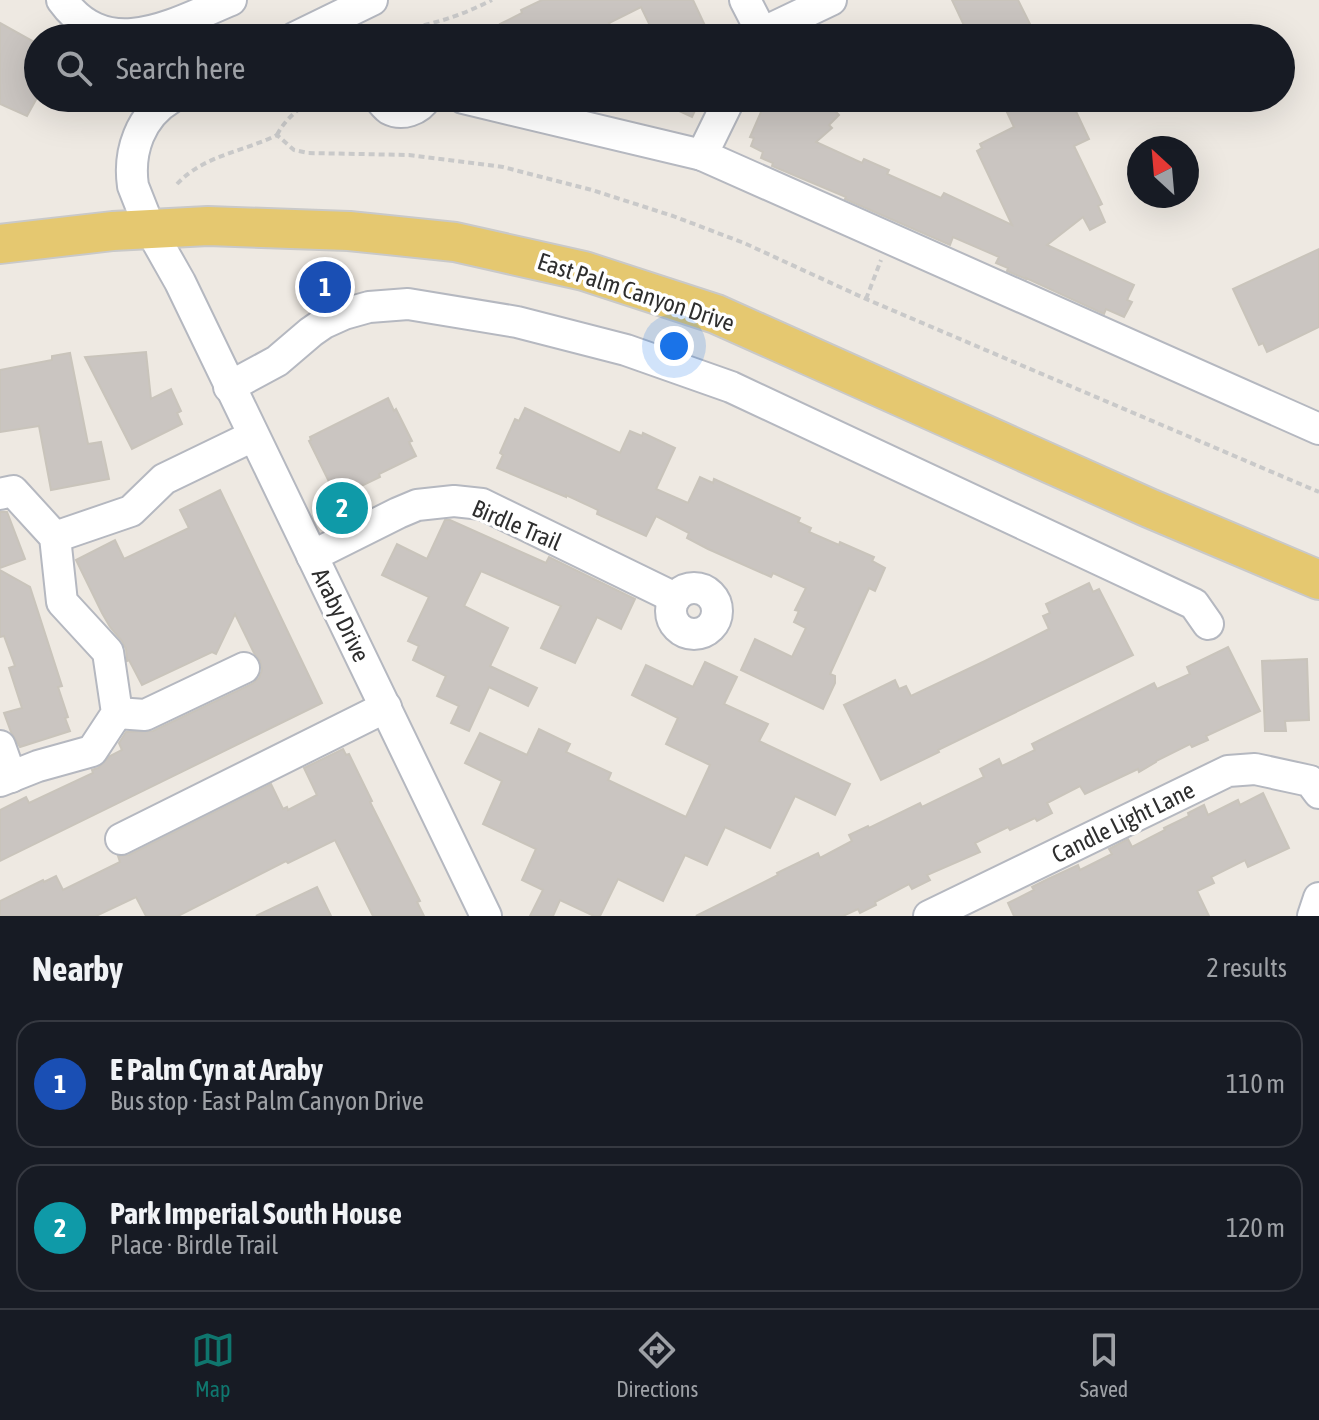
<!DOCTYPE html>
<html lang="en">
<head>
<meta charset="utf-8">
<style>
	:root { --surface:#171b24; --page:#242831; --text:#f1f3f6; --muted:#9ea1a6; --line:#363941; --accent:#0f766e }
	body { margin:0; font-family:"Asap Condensed",sans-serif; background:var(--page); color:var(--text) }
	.compass { position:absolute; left:1127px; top:136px; width:72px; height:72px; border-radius:50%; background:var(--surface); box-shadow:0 8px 32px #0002; rotate:334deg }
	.you { position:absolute; left:674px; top:346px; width:28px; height:28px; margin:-20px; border:6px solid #fff; border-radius:50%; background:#1a73e8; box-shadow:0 0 0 12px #1a73e833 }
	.badge { display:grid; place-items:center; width:52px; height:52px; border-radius:50%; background:var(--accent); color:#fff; font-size:26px; font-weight:700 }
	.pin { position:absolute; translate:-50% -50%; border:4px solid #fff; box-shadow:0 2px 8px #0006 }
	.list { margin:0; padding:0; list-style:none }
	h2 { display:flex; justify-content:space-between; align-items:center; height:104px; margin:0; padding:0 32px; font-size:34px }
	h2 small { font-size:26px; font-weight:400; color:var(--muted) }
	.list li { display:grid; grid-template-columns:52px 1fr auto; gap:24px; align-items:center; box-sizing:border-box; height:128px; margin:0 16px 16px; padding:0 16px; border:2px solid var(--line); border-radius:24px }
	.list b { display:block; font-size:30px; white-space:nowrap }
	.list p { margin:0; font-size:26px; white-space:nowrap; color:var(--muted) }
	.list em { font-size:26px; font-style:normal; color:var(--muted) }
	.icon { flex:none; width:44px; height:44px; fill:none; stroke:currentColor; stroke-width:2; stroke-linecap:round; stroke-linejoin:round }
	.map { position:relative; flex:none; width:1319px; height:916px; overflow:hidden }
	.search { position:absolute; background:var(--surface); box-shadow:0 8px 32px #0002; left:24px; right:24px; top:24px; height:88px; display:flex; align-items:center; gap:20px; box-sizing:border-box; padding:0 28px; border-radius:44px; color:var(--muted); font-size:30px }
	.sheet { height:392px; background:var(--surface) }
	nav { display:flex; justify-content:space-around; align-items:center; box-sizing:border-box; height:112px; border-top:2px solid var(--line); background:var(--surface); font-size:22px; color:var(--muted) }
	nav a { display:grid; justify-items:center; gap:4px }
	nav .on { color:var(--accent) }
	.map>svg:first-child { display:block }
	.building { fill:#cac5c1; stroke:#c9c4bb; stroke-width:2 }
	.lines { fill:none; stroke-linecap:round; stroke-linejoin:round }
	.minor-casing { stroke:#b5b8c0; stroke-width:34 }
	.major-casing { stroke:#c9c9c9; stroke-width:42 }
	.path { stroke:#c9c9c9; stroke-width:4; stroke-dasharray:6 4; stroke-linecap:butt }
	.minor { stroke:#fff; stroke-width:30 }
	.major { stroke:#e5c870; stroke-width:38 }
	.labels { text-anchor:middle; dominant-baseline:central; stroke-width:7; stroke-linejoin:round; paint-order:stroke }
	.street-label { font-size:24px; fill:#2e2e2e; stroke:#fff }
</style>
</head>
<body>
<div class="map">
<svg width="1319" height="916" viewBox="0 0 1319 916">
	<rect width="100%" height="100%" fill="#eee9e2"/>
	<!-- building -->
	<g class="building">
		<polygon points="542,0 693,0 708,32 706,32 709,38 656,38 641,7 609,23 616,38 561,38 557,30 540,38 507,38 500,24 522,13 521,10"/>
		<polygon points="952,0 1018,0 1030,24 1028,25 1034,38 970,38"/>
		<polygon points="0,23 38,44 38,96 27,116 0,104"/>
		<polygon points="651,98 701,98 692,117"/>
		<polygon points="772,98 823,98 839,115 829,125 832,128 816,142 862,163 864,159 889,170 887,174 941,198 944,193 1012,225 977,151 982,148 980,144 1014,127 1005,108 1007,107 1002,98 1066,98 1070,107 1073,105 1089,139 1074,146 1102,204 1098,206 1105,222 1090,230 1083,217 1047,245 1134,285 1127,300 1132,302 1124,317 1106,309 1104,314 1026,278 1026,279 1007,271 1008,268 996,263 999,257 953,237 950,245 845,199 846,197 772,166 773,163 761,158 763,152 751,146 754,138 750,137 764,105"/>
		<polygon points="1319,249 1319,327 1267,352 1263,343 1259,345 1233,289"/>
		<polygon points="146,352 151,399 171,389 181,411 177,413 182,424 132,449 85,357"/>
		<polygon points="70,353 88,444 101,442 109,479 51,490 39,426 0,432 0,370 52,360 52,356"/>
		<polygon points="388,398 394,411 396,409 412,441 409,442 416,456 379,474 380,477 351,491 348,485 334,492 309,441 311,440 310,437"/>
		<polygon points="525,408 620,453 630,431 642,436 643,433 675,448 656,489 688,503 700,477 713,483 714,479 800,518 798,522 811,528 809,532 839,545 840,542 874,557 872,561 885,568 875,591 869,588 830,674 835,676 835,683 823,709 741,670 755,639 792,657 806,628 794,622 799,611 795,610 806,588 773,573 771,577 708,549 687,538 689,533 656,516 646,536 597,514 598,510 566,495 566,497 497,468 503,455 500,453 515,419 519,421"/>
		<polygon points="220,490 322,703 0,861 0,810 26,797 29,803 93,773 92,770 98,768 110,756 122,750 119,743 126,732 153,731 252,684 259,678 262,670 260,661 254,653 235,614 216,654 212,652 142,685 129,660 127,661 126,649 122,641 110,627 102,613 76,560 115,540 124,559 189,528 180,510"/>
		<polygon points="0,512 7,512 25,559 0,568"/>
		<polygon points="445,520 450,520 546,563 549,557 635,599 621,629 597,617 575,663 541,648 561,606 481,571 464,606 508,628 490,666 537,688 528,706 489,687 469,731 451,723 459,706 437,696 446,676 413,660 419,646 408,641 429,597 382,575 397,544 427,559"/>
		<polygon points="0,570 30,587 62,686 58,687 68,717 65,718 70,731 20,747 11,732 4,713 22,708 9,668 15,666 4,636 0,637"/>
		<polygon points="1089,583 1093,592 1099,589 1133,655 938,750 939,752 881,780 844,705 895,680 899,689 906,686 911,696 985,661 1049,629 1043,616 1050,613 1046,604"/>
		<polygon points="1228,647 1260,711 1206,736 1208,740 1192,747 1190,744 1156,761 1156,762 1139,772 1138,769 1085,794 1080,786 1047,803 1052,813 1037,821 1035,818 1010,830 1008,827 975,843 980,852 927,875 930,880 912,889 909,884 875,902 876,905 860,913 858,909 843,916 696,916 778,875 777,873 818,853 820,858 852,841 849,835 868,826 869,828 920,803 922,807 984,777 980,769 999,759 1002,766 1035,750 1032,744 1154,683 1157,689 1190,674 1187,667"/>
		<polygon points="1307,659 1309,720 1285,721 1286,731 1265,731 1262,661"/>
		<polygon points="705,662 737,677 724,704 768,724 759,741 850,784 835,815 795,796 770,848 725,827 707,865 685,855 663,901 618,879 600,916 594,916 560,900 553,916 530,916 543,890 522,880 536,849 483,824 502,781 465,763 480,733 527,755 539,729 570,744 566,752 611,773 608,780 686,817 710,765 666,744 678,718 632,695 646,665 693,687"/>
		<polygon points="343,749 346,755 349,754 372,801 370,802 420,901 417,902 424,916 373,916 335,840 288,863 286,861 178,916 146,916 136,897 96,916 0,916 0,901 43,880 44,882 56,876 63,890 120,862 118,856 129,855 271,784 283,809 287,807 288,810 317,795 304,768"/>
		<polygon points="1263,793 1289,848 1248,867 1245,860 1211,877 1214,883 1197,891 1209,916 1014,916 1008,903 1034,890 1032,887 1048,879 1078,865 1080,870 1112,854 1109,849 1128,839 1132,847 1165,830 1164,828 1189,816 1188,813 1204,805 1208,815 1238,800 1240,805"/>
		<polygon points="317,887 331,916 256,916"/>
	</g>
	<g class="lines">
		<!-- minor casing -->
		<g class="minor-casing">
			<g id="minor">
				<path d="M62 0C108 64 175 23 231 0"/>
				<polyline points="745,0 762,33 760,38"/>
				<polyline points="762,33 831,0"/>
				<polyline points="294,38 372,0"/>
				<path d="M171 98C140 116 128 152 133 186L150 229 180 282 486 916"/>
				<path d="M379 98C382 102 385 106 389 109 402 116 419 110 426 98"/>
				<polyline points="463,98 702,155"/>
				<polyline points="730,98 702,155 1319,429"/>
				<polyline points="229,387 277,361 311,332 324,323 344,314 369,307 408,304 517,322 626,350 731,387 1194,604 1208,624"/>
				<polyline points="0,494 13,491 55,537 62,602 108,652 117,713 92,751 38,766 0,781"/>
				<polyline points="55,537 131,511 164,479 253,436"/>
				<polyline points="312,556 398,513 417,505 454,501 482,504 675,598"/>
				<circle cx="694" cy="611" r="23"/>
				<polyline points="117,713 145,715 244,668"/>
				<polyline points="0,746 11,777"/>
				<polyline points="121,839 386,707"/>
				<polyline points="929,916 1228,771 1255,769 1310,781 1319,793"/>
				<polyline points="1313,916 1319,898"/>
			</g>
		</g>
		<!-- major casing -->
		<g class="major-casing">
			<polyline id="major" points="0,244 113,231 208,226 349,231 455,242 584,271 716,314 1149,508 1319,580"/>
		</g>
		<!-- path -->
		<g class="path">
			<path d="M386 38C404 29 424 26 443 20 460 15 476 8 492 0"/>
			<path d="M277 135C285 119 298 110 312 98"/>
			<path d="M177 184C204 155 243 152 277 135L294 150 308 153 409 155 503 167 592 190 673 216 744 243 866 299 1319 492"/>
			<polyline points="866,299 881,260"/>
		</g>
		<!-- minor -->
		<use href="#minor" class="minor"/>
		<!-- major -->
		<use href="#major" class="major"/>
	</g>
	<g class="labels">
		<!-- street labels -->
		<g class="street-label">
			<text transform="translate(636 292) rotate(18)">East Palm Canyon Drive</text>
			<text transform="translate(517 525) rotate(23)">Birdle Trail</text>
			<text transform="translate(341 615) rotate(64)">Araby Drive</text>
			<text transform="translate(1123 822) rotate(-26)">Candle Light Lane</text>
		</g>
	</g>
</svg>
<svg class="compass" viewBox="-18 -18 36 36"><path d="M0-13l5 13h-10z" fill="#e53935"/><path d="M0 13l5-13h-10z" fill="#9ea1a6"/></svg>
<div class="you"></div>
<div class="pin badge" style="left:325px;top:287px;background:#1a4fb4">1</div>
<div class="pin badge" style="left:342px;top:508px;background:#0f9aa8">2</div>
<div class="search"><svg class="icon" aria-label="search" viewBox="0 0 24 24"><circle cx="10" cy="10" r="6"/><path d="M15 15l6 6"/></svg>Search here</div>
</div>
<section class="sheet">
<h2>Nearby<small>2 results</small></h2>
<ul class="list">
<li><span class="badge" style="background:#1a4fb4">1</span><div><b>E Palm Cyn at Araby</b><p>Bus stop · East Palm Canyon Drive</p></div><em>110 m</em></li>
<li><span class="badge" style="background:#0f9aa8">2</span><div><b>Park Imperial South House</b><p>Place · Birdle Trail</p></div><em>120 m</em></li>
</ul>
</section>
<nav>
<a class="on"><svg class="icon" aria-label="map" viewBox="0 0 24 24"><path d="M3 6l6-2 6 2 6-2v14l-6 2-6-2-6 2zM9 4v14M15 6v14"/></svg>Map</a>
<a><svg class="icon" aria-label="directions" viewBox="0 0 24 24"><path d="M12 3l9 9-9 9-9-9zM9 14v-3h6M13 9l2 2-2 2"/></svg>Directions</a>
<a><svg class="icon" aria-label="saved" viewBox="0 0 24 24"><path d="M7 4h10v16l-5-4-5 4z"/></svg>Saved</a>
</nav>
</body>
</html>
